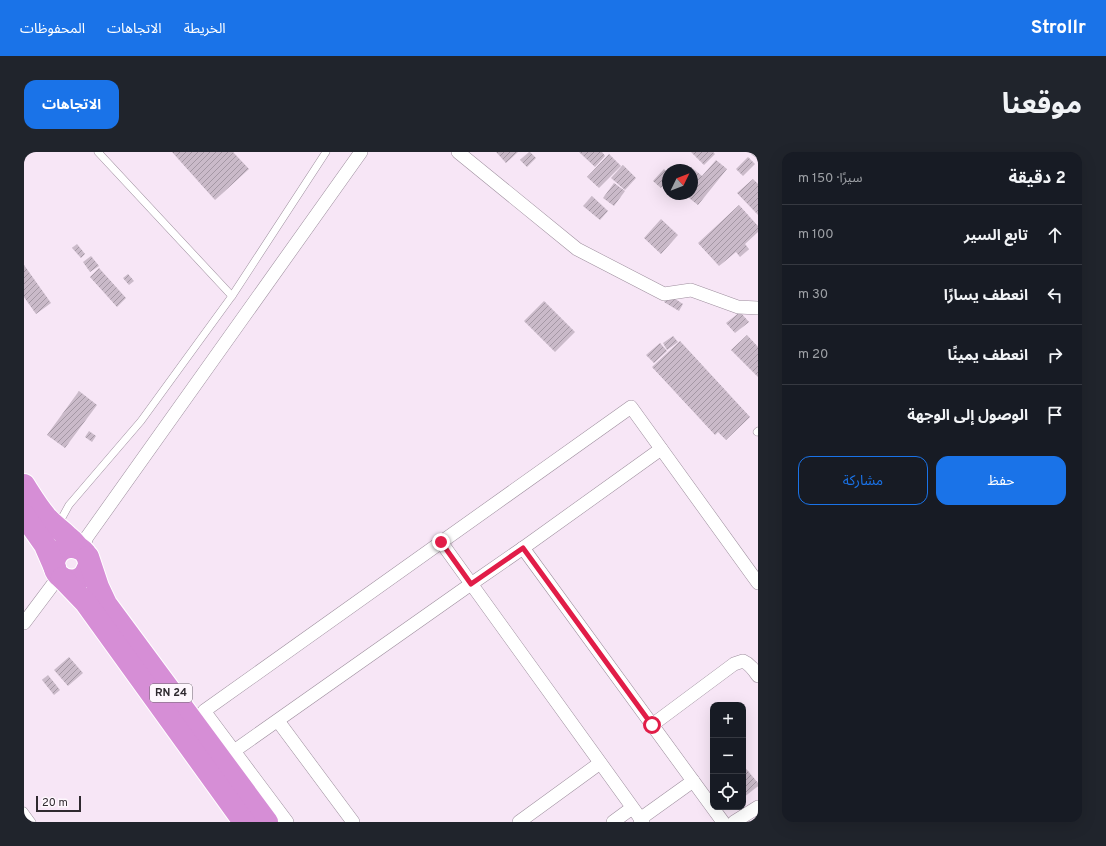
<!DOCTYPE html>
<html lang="ar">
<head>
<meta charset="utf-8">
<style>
	:root { --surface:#171b24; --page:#20242c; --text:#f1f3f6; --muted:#9ea1a6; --line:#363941; --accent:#1a73e8 }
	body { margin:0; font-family:Overpass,"Noto Sans Arabic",sans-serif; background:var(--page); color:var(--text); direction:rtl }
	.controls { position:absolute; right:12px; bottom:12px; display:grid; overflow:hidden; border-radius:8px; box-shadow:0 4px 16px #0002 }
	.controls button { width:36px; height:36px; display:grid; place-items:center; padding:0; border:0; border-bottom:1px solid var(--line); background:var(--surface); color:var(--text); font:20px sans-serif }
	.compass { position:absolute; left:638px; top:12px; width:36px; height:36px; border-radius:50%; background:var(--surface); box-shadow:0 4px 16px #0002; rotate:47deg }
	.scale { position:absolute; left:12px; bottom:10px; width:45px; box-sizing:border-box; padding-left:4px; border:2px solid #2f292f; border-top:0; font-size:11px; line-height:14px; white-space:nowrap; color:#2f292f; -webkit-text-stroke:3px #fef7fd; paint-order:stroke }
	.stop { position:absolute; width:12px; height:12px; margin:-9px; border:3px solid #e11d48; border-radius:50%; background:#fff }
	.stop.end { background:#e11d48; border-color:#fff; box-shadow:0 1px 4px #0008 }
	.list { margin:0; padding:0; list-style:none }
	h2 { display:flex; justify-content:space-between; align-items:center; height:52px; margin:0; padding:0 16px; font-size:17px }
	h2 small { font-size:13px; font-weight:400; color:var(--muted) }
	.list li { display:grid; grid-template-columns:26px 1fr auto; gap:12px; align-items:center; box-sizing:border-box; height:60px; padding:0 16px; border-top:1px solid var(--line) }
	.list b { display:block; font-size:15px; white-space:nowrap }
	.list em { font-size:13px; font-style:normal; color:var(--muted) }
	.actions { display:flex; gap:8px; padding:12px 16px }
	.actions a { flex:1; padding:9px 0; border:1px solid var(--accent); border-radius:12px; text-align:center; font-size:14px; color:var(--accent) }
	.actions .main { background:var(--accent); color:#fff }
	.icon { flex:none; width:22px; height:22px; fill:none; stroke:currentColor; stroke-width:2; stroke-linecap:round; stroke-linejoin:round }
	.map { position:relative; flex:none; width:734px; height:670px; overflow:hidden; direction:ltr; border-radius:12px }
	header { display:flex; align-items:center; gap:24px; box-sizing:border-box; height:56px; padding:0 20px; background:var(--accent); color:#fff }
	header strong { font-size:19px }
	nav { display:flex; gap:22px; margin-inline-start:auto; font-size:14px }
	.intro { display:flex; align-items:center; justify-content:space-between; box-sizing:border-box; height:96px; padding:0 24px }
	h1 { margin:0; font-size:28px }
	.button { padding:10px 18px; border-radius:12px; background:var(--accent); color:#fff; font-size:14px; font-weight:700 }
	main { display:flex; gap:24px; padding:0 24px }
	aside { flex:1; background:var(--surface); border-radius:12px; box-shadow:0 4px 16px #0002 }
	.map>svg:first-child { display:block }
	.building { fill:url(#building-hatch) }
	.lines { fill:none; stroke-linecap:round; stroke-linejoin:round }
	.service-casing { stroke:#9e8f9e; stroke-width:8 }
	.minor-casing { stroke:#9e8f9e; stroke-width:14 }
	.trunk-casing { stroke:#fff; stroke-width:24 }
	.service { stroke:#fff; stroke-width:7 }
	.minor { stroke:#fff; stroke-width:13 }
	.trunk { stroke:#d68ed6; stroke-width:22 }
	.route { stroke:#e11d48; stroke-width:5 }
	.labels { text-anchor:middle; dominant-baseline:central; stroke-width:3; stroke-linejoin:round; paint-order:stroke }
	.shield { fill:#fef7fd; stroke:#6d676d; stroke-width:1 }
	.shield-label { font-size:11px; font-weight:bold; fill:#2f292f }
</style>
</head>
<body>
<header>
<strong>Strollr</strong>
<nav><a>الخريطة</a><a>الاتجاهات</a><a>المحفوظات</a></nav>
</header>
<div class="intro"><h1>موقعنا</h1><a class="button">الاتجاهات</a></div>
<main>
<aside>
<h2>2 دقيقة<small>سيرًا · 150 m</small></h2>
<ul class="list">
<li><svg class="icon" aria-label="ahead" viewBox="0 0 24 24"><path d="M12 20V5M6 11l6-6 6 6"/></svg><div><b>تابع السير</b></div><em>100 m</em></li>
<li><svg class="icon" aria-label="left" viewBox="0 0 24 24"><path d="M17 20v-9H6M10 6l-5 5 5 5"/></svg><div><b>انعطف يسارًا</b></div><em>30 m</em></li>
<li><svg class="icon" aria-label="right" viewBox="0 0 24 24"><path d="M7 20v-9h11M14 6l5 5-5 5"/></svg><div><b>انعطف يمينًا</b></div><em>20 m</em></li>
<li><svg class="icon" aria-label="arrive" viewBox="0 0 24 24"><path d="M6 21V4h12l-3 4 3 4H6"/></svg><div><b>الوصول إلى الوجهة</b></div></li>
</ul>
<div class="actions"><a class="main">حفظ</a><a>مشاركة</a></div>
</aside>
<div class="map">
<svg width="734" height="670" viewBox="0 0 734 670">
	<defs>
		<pattern id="building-hatch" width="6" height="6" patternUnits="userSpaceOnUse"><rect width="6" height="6" fill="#cabac9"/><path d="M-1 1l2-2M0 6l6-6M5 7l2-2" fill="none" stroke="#a497a4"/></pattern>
	</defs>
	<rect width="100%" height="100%" fill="#f7e6f6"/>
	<!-- building -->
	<g class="building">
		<polygon points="148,0 209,0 225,17 191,48"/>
		<polygon points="472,0 494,0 482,11"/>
		<polygon points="505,0 506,0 512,6 503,15 496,8"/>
		<polygon points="555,0 578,0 581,4 571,15"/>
		<polygon points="667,0 689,0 691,2 680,13"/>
		<polygon points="585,2 597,14 575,36 563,25"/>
		<polygon points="724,5 731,12 719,24 712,17"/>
		<polygon points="692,8 703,17 674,53 660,42 668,42 668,18 664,18 667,15 678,24"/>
		<polygon points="599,13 612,26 601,38 587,26"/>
		<polygon points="640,17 644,21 644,27 637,36 629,29"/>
		<polygon points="729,27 734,32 734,63 713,41"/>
		<polygon points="590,31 601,39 590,54 579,46"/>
		<polygon points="568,44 584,59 576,68 559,54"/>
		<polygon points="715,53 734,74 734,80 721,92 725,97 716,105 712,100 695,114 674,91"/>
		<polygon points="637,67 654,83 637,102 620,86"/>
		<polygon points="53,92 61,102 57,106 48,96"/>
		<polygon points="67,104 75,114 66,120 59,110"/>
		<polygon points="0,113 27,151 12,162 0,145"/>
		<polygon points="75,116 102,146 93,155 66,125"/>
		<polygon points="104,122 110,129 105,133 99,126"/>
		<polygon points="645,143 659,152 655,159 640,150"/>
		<polygon points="520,149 551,180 531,200 500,169"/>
		<polygon points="716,160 725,170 711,181 702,171"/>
		<polygon points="723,183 734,195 734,225 707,198"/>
		<polygon points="649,184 654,190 643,198 639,191"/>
		<polygon points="656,189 726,265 702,288 694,280 691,283 628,215"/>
		<polygon points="636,191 643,199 630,211 622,203"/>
		<polygon points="55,239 73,253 41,296 23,283"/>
		<polygon points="65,279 72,284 68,290 61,285"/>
		<polygon points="45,505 59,521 44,534 30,518"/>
		<polygon points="24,523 36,538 30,543 18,528"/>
		<polygon points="719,613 734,631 734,634 719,646"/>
	</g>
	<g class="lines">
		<!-- service casing -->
		<g class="service-casing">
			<g id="service">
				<polyline points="74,0 208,144"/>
				<polyline points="731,0 734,2"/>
				<polyline points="733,280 734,279"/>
				<polyline points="34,373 45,353 117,269 208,144 302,0"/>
				<polyline points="0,659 8,670"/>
			</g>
		</g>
		<!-- minor casing -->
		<g class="minor-casing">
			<g id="minor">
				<polyline points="434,0 553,97 640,142 667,138 714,155 734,156"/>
				<polyline points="417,390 619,670"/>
				<polyline points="499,396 699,670"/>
				<polyline points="58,398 63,385 337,0"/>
				<polyline points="0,471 36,423"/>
				<polyline points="254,569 329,670"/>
				<path d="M628 573 710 512 719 509C726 512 730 518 734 524"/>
				<polyline points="210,599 447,432 499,396 637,297"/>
				<polyline points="616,667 669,629"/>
				<polyline points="263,670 180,559 607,255 734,431"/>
				<polyline points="495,670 576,611"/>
				<polyline points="589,670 608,656"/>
				<polyline points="710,670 734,655"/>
			</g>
		</g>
		<!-- trunk casing -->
		<g class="trunk-casing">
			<g id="trunk">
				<path d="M0 333C7 344 14 356 23 366 29 373 37 378 43 384 47 387 51 391 54 395 56 397 59 398 61 401 65 406 66 413 63 418 61 423 57 427 52 428 48 429 42 428 38 426 21 414 34 388 56 397"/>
				<polyline points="0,363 21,393 31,416"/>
				<polyline points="64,405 74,435 82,452 243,670"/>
				<polyline points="38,426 62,451 220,670"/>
			</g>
		</g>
		<!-- service -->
		<use href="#service" class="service"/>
		<!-- minor -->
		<use href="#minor" class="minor"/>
		<!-- trunk -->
		<use href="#trunk" class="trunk"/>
	</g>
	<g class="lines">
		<!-- route -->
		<polyline class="route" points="417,390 447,432 499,396 628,573"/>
	</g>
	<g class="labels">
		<!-- shield labels -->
		<rect class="shield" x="126" y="532" width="42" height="18" rx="3"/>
		<g class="shield-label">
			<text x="147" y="541">RN 24</text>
		</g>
	</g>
</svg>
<div class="controls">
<button>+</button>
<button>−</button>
<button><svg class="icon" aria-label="locate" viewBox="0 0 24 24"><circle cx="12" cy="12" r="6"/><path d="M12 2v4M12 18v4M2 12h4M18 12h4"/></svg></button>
</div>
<svg class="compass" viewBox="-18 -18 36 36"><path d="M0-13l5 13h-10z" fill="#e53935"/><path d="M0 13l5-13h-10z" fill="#9ea1a6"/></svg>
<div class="scale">20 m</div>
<div class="stop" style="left:628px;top:573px"></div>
<div class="stop end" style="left:417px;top:390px"></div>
</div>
</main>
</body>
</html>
